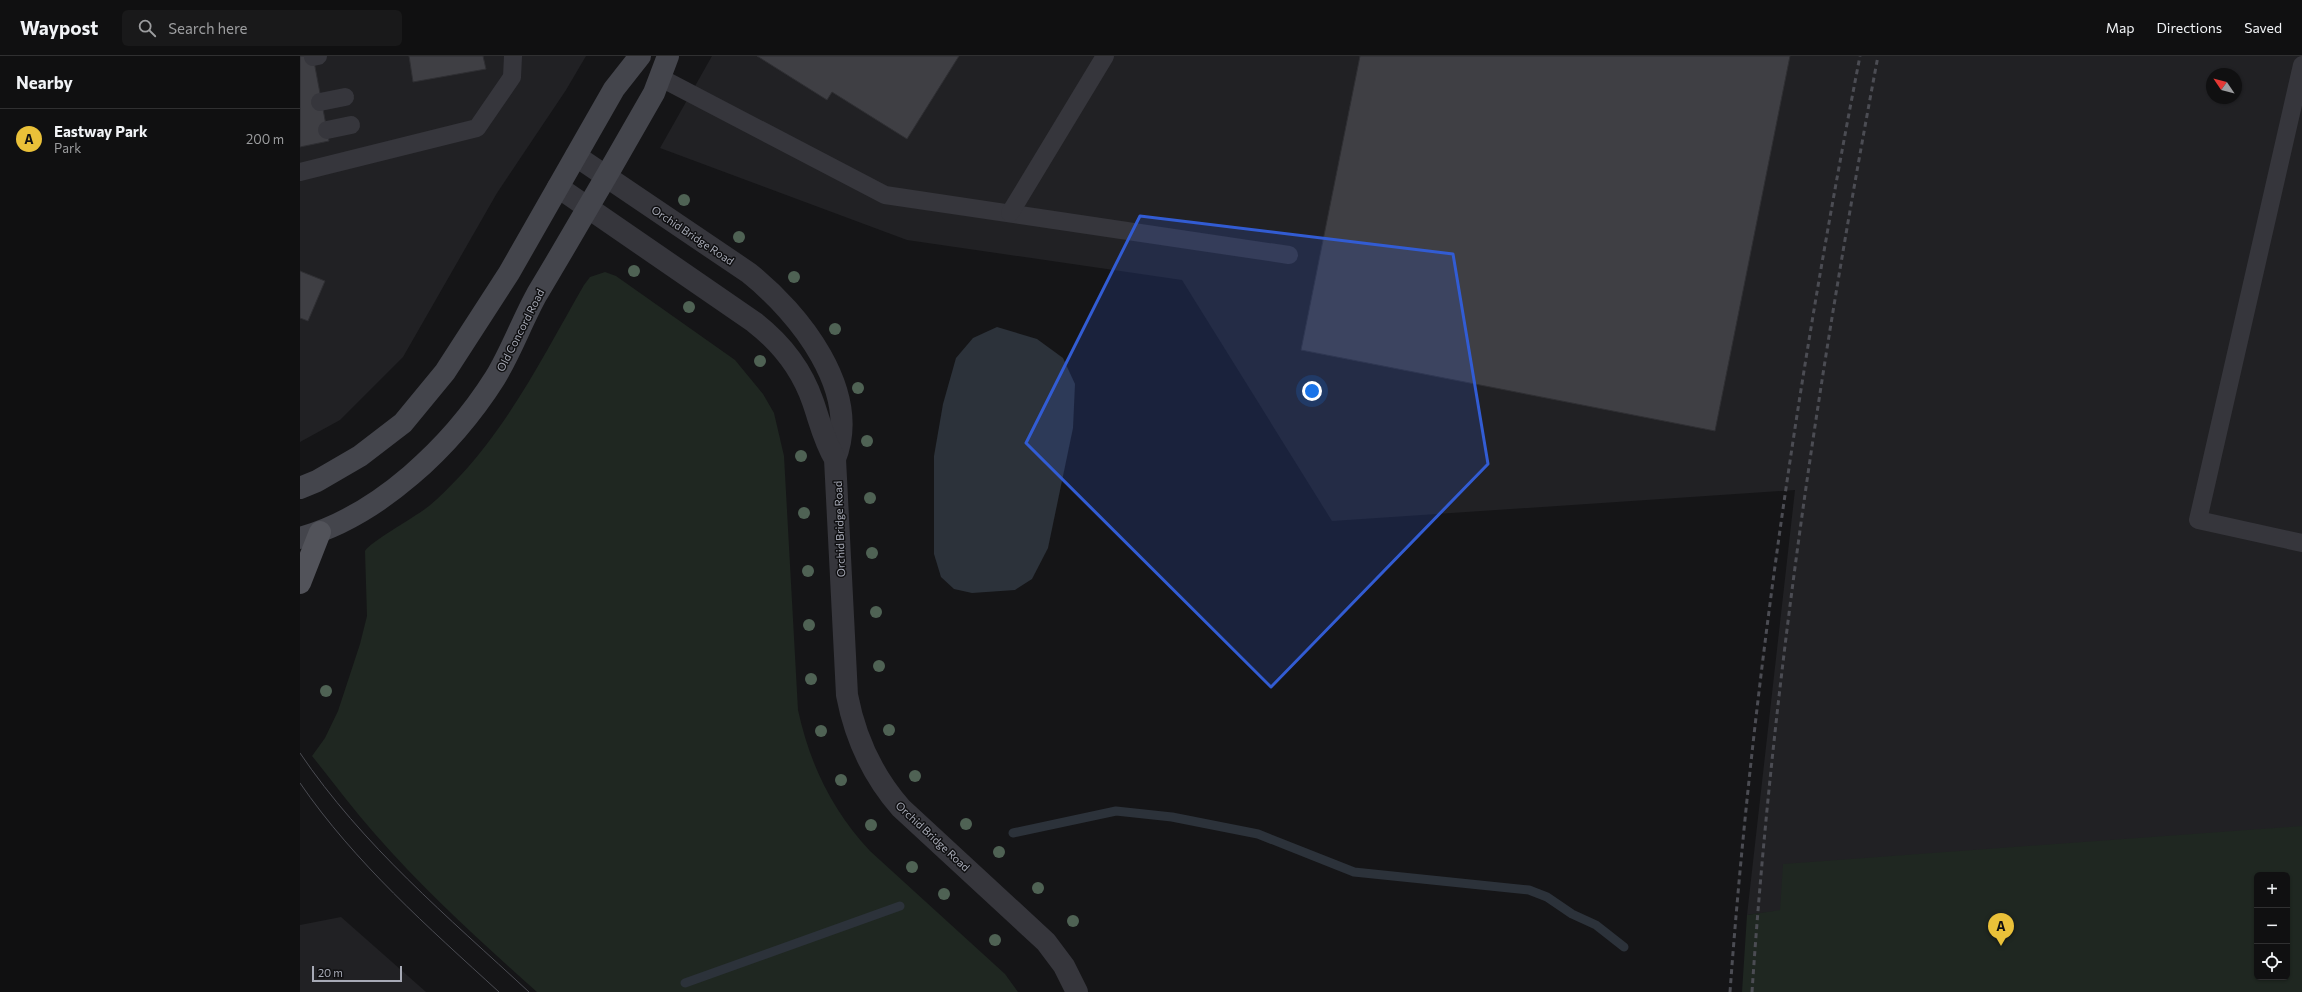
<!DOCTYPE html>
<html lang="en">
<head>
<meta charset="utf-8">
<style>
	:root { --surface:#101011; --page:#19191a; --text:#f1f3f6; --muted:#9c9d9f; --line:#303031; --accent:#eac139 }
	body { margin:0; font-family:Commissioner,sans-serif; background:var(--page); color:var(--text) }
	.controls { position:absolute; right:12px; bottom:12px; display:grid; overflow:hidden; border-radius:6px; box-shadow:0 1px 3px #0004 }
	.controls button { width:36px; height:36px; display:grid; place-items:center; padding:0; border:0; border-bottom:1px solid var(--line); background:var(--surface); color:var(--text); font:20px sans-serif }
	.compass { position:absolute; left:1906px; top:12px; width:36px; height:36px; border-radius:50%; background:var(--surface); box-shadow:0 1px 3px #0004; rotate:305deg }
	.scale { position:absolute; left:12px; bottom:10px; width:90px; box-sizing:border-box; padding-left:4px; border:2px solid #a7aab6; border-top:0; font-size:11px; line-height:14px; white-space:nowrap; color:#a7aab6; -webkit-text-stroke:3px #101012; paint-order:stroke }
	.you { position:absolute; left:1012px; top:335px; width:14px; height:14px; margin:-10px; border:3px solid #fff; border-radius:50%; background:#1a73e8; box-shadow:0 0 0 6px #1a73e833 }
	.badge { display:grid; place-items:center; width:26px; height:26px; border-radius:50%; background:var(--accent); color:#111; font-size:13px; font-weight:700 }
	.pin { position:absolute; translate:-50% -33px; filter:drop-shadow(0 1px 2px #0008) }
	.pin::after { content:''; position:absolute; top:21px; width:14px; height:12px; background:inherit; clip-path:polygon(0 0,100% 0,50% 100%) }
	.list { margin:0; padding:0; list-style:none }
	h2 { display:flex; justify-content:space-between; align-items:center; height:52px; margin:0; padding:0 16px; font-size:17px }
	h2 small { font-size:13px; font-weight:400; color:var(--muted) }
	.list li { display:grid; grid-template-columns:26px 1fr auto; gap:12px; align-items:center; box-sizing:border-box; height:60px; padding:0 16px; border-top:1px solid var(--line) }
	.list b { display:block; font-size:15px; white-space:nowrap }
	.list p { margin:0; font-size:13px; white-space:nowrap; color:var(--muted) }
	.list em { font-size:13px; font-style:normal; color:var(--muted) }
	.icon { flex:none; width:22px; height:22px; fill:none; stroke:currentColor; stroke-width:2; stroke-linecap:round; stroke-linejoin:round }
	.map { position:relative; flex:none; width:2002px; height:936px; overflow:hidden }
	header { display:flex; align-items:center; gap:24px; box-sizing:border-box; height:56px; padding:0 20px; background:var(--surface); border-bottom:1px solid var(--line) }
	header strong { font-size:19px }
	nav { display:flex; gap:22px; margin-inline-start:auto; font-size:14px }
	.search { width:280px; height:36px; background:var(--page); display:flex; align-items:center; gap:10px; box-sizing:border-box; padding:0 14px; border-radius:6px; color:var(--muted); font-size:15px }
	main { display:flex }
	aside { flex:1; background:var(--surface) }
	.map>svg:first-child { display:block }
	.built { fill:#212124; fill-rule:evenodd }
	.green { fill:#1f2721; fill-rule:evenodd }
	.water { fill:#2c323a }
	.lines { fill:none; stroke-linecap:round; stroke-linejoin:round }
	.stream { stroke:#2c323a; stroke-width:9 }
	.building { fill:#3f3f44; stroke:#2f2f33 }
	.lane { stroke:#36363c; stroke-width:18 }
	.street { stroke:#36363c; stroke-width:22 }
	.secondary { stroke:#44454c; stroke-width:22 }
	.primary { stroke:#52535a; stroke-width:22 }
	.tram { stroke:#4b4c53; stroke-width:1 }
	.rail { stroke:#4b4c53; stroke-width:3; stroke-dasharray:5 4; stroke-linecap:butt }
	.tree { fill:#4f6254 }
	.marked { fill:#325cd3; fill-opacity:0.2; stroke:#325cd3; stroke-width:3; stroke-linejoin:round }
	.labels { text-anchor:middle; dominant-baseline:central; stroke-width:3; stroke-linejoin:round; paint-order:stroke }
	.street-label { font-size:11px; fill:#a7aab6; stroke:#101012 }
</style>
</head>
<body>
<header>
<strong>Waypost</strong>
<div class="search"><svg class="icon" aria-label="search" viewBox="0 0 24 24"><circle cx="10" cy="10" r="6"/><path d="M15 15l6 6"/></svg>Search here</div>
<nav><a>Map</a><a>Directions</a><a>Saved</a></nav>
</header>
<main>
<aside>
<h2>Nearby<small></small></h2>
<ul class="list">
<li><span class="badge">A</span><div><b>Eastway Park</b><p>Park</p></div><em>200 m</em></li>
</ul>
</aside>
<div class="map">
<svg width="2002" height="936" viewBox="0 0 2002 936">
	<rect width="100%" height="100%" fill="#151517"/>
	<!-- built -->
	<g class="built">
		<polygon points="0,0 286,0 266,34 197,137 103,301 40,364 0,386"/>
		<path d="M412 0H2002V787L1447 859 1495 434 1032 465 882 224 607 184 360 92ZM1912 18H1936V42H1912Z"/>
		<polygon points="41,861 126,936 0,936 0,869"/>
	</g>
	<!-- green -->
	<g class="green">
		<path d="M305 216 316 220 435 304 463 338 474 357 484 400 498 654C510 709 532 754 570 795L705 918 718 936H237C181 886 125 835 75 778 53 753 33 726 12 700L25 682 38 655 60 588 67 560 65 495C70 486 117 460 129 450 140 441 150 430 160 420 212 364 246 295 284 229L290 221Z"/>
		<path d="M2002 770V936H1442L1447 859 1480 854 1483 808ZM1957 819H1987V921H1957Z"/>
	</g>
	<!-- water -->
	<polygon class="water" points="697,271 737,283 763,302 775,328 773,372 748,492 732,523 715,534 672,537 654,533 641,521 634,498 634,400 643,348 656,302 673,282"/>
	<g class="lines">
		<!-- stream -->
		<g class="stream">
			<polyline points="713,777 816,755 872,761 958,778 1054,816 1229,834 1247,841 1272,858 1296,869 1324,891"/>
			<polyline points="385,927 600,850"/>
		</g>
	</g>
	<!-- building -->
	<g class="building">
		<polygon points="0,0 13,0 29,85 0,91"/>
		<polygon points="109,0 183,0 186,13 113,26"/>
		<polygon points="457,0 659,0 607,83 532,36 527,44"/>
		<polygon points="1060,0 1490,0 1415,375 1001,294"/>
		<polygon points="0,215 25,225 8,265 0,262"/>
	</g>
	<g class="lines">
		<!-- lane -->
		<g class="lane">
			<polyline points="13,1 18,0"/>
			<polyline points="2002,9 1898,464 2002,487"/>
			<polyline points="361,22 585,139 989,199"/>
			<polyline points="20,46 45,41"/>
			<polyline points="27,74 51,69"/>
			<polyline points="0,116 177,72 212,21 213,0"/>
			<polyline points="710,157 805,0"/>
		</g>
		<!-- street -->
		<g class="street">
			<path d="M276 100 449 217C499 257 562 335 535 403"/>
			<path d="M258 131 454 266C481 287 502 314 513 346 520 366 524 385 535 403L547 639C555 681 572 719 601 752L746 886 764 910 777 936"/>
		</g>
		<!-- secondary -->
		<g class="secondary">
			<polyline points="0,432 17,425 60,400 103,367 145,316 209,217 314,33 340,0"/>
			<path d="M0 482C79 460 152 390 195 322 211 296 222 265 237 238 277 171 316 104 354 37L368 0"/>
		</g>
		<!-- primary -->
		<polyline class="primary" points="0,527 20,476"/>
		<!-- tram -->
		<g class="tram">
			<path d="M0 697C62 789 148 861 229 936"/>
			<path d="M0 727C55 807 128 871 199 936"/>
		</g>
		<!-- rail -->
		<g class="rail">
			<path d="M1430 936C1453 622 1500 309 1560 0"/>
			<path d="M1452 936C1473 622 1520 309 1578 0"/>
		</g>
	</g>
	<!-- trees -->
	<g class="tree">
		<circle cx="384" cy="144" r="6"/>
		<circle cx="439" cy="181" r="6"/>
		<circle cx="334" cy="215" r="6"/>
		<circle cx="494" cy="221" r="6"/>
		<circle cx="389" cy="251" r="6"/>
		<circle cx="535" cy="273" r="6"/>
		<circle cx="460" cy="305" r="6"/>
		<circle cx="558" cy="332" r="6"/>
		<circle cx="567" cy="385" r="6"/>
		<circle cx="501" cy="400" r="6"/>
		<circle cx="570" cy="442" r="6"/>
		<circle cx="504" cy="457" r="6"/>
		<circle cx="572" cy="497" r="6"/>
		<circle cx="508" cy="515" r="6"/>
		<circle cx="576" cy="556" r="6"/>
		<circle cx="509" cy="569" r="6"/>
		<circle cx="579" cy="610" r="6"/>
		<circle cx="511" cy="623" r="6"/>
		<circle cx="26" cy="635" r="6"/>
		<circle cx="589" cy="674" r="6"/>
		<circle cx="521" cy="675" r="6"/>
		<circle cx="615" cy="720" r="6"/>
		<circle cx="541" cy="724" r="6"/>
		<circle cx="666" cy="768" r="6"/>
		<circle cx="571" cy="769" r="6"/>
		<circle cx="699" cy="796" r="6"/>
		<circle cx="612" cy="811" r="6"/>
		<circle cx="738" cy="832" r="6"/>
		<circle cx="644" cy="838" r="6"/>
		<circle cx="773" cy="865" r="6"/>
		<circle cx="695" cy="884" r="6"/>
	</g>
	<!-- marked area -->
	<path class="marked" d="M840 160 1153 198 1188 408 971 631 726 387Z"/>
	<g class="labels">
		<!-- street labels -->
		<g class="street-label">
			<text transform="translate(393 179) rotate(34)">Orchid Bridge Road</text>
			<text transform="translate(220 274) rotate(-63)">Old Concord Road</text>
			<text transform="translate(539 473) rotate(-92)">Orchid Bridge Road</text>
			<text transform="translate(633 780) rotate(43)">Orchid Bridge Road</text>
		</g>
	</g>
</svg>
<div class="controls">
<button>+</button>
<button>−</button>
<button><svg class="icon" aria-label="locate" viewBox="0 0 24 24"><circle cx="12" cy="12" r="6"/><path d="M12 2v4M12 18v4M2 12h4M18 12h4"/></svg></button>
</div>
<svg class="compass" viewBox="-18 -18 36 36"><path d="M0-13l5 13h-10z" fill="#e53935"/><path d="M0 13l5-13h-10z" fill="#9c9d9f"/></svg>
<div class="scale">20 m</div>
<div class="you"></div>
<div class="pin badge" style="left:1701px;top:890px">A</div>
</div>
</main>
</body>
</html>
